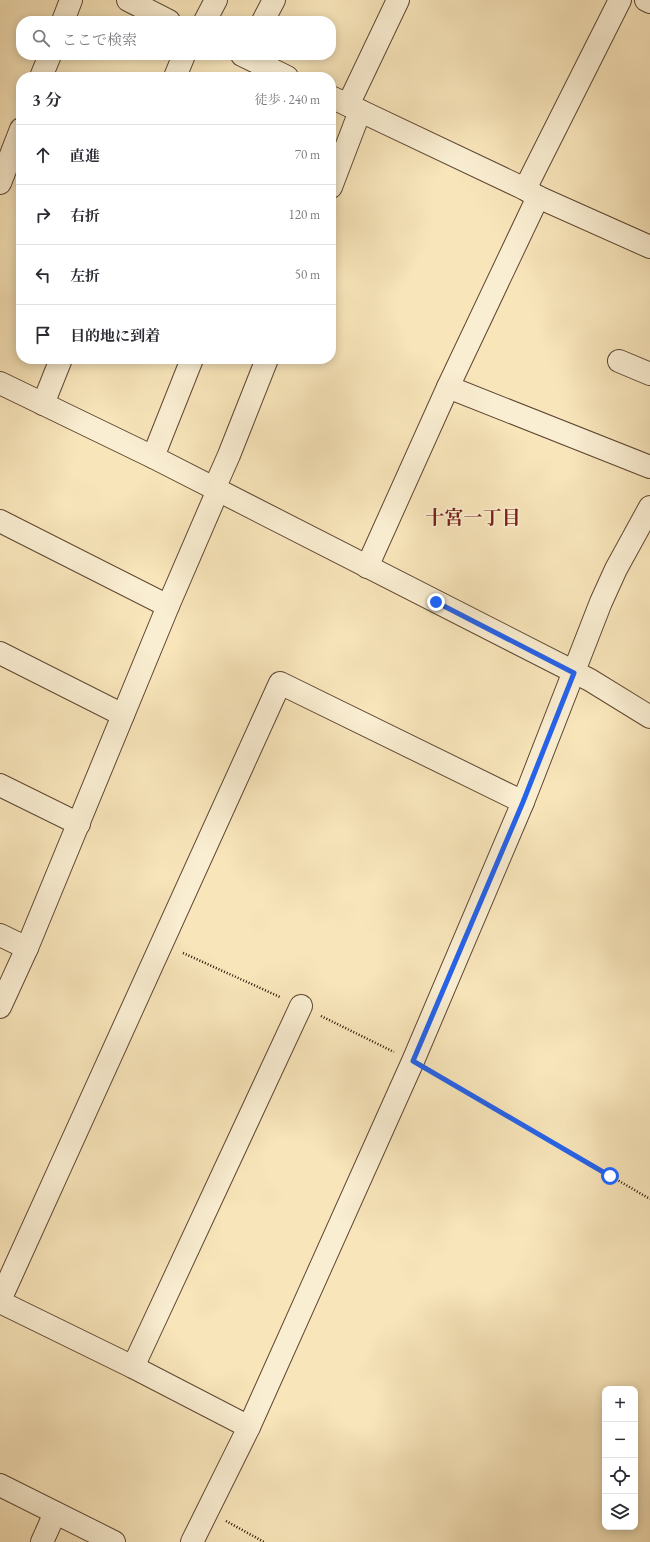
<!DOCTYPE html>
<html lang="ja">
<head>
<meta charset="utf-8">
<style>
	:root { --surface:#fff; --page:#f2f2f3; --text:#2b2b33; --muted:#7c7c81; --line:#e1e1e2 }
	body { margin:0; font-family:"EB Garamond","Noto Serif JP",serif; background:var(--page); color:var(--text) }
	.controls { position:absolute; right:12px; bottom:12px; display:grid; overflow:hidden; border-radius:8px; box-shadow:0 2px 10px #0003 }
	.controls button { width:36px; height:36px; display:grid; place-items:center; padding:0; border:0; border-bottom:1px solid var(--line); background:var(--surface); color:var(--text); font:20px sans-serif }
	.stop { position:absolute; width:12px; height:12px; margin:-9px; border:3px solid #2563eb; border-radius:50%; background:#fff }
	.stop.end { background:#2563eb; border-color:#fff; box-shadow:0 1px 4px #0008 }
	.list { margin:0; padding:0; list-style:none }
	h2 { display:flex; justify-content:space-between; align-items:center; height:52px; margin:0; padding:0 16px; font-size:17px }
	h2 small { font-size:13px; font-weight:400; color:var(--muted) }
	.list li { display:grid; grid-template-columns:26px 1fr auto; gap:12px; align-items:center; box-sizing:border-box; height:60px; padding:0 16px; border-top:1px solid var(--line) }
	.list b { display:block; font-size:15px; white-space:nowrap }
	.list em { font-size:13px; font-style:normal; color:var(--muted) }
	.icon { flex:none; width:22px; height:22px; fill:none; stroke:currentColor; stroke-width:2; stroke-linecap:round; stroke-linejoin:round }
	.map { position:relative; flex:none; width:650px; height:1542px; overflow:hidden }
	.search { position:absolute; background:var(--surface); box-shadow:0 2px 10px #0003; left:16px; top:16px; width:320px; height:44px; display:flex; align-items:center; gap:10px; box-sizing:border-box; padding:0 14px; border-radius:16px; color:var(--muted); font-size:15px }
	.panel { position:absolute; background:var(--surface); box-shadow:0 2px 10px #0003; left:16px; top:72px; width:320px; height:292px; border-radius:16px }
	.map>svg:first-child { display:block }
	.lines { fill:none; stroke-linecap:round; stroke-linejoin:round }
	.minor-casing { stroke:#5e4732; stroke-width:24 }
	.path { stroke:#2a1204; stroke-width:2.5; stroke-dasharray:1 2; stroke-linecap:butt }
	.minor { stroke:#faeed2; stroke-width:22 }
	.route { stroke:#2563eb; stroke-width:5 }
	.labels { text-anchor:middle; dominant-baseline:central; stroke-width:3.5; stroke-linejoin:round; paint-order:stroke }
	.neighbourhood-label { font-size:19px; font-weight:bold; fill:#7a1f14; stroke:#faeed2 }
</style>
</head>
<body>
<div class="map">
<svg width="650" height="1542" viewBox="0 0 650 1542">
	<rect width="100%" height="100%" fill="#f8e5ba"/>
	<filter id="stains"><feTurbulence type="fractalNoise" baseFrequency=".005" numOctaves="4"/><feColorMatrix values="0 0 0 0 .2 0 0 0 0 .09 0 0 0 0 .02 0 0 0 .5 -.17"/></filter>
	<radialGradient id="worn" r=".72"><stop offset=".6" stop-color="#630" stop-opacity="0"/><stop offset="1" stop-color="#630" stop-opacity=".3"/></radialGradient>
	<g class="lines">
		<!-- minor casing -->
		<g class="minor-casing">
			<g id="minor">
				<polyline points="128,0 169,21"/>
				<polyline points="646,0 650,2"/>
				<polyline points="63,21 71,0"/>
				<polyline points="205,21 216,0"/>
				<polyline points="263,21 274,0"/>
				<polyline points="242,55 287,77"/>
				<polyline points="41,77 50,55"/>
				<polyline points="175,77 184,55"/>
				<polyline points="331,97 525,189 538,197 650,247"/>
				<polyline points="348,105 398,0"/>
				<polyline points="0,183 21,129"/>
				<polyline points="331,187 360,111"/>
				<polyline points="525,189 620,0"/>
				<polyline points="619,361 650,374"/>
				<polyline points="0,383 153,457 590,680 650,717"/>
				<polyline points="448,387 650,467"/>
				<polyline points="43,404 61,359"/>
				<polyline points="153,457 192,359"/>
				<polyline points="214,489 229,455 267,359"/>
				<polyline points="0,521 168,606"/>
				<polyline points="367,567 448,387 538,197"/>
				<polyline points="0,653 123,715"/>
				<polyline points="0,785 79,824"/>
				<polyline points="0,935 27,948"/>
				<polyline points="0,1007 27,948 168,606 218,490"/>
				<polyline points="0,1300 280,683 523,802"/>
				<polyline points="0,1302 133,1367 249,1427"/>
				<polyline points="133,1367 301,1006"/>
				<polyline points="0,1485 114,1542"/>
				<polyline points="42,1542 55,1513"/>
				<polyline points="192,1542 249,1427 413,1061 523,802 601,602 616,569 650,507"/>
			</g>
		</g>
		<!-- path -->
		<g class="path">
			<polyline points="183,953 280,997"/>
			<polyline points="321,1016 394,1052"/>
			<polyline points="432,1072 650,1199"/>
			<polyline points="226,1521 264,1542"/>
		</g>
		<!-- minor -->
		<use href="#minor" class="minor"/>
	</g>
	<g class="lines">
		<!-- route -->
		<polyline class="route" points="436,602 574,673 523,802 413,1061 610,1176"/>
	</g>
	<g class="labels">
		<!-- neighbourhood labels -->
		<g class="neighbourhood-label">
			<text x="473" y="517">十宮一丁目</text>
		</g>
	</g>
	<rect width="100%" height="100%" filter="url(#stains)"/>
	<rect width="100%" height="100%" fill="url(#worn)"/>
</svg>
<div class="controls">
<button>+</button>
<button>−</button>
<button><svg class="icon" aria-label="locate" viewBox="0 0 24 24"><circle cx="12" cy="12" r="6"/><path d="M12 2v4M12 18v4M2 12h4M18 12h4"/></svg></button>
<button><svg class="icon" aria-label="layers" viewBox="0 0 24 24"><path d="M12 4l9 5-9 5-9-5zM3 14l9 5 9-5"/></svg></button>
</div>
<div class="stop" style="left:610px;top:1176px"></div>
<div class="stop end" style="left:436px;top:602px"></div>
<div class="search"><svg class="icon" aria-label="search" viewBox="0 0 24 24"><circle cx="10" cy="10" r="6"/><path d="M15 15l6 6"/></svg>ここで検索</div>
<section class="panel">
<h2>3 分<small>徒歩 · 240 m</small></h2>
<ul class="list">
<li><svg class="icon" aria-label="ahead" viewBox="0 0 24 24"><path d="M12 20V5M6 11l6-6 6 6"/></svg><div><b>直進</b></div><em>70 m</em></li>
<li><svg class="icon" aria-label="right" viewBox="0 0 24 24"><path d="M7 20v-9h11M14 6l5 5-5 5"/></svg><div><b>右折</b></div><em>120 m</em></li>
<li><svg class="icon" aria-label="left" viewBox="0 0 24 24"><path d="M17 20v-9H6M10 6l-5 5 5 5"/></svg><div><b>左折</b></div><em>50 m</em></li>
<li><svg class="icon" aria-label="arrive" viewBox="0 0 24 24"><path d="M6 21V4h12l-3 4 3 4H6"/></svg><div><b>目的地に到着</b></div></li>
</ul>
</section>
</div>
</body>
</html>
